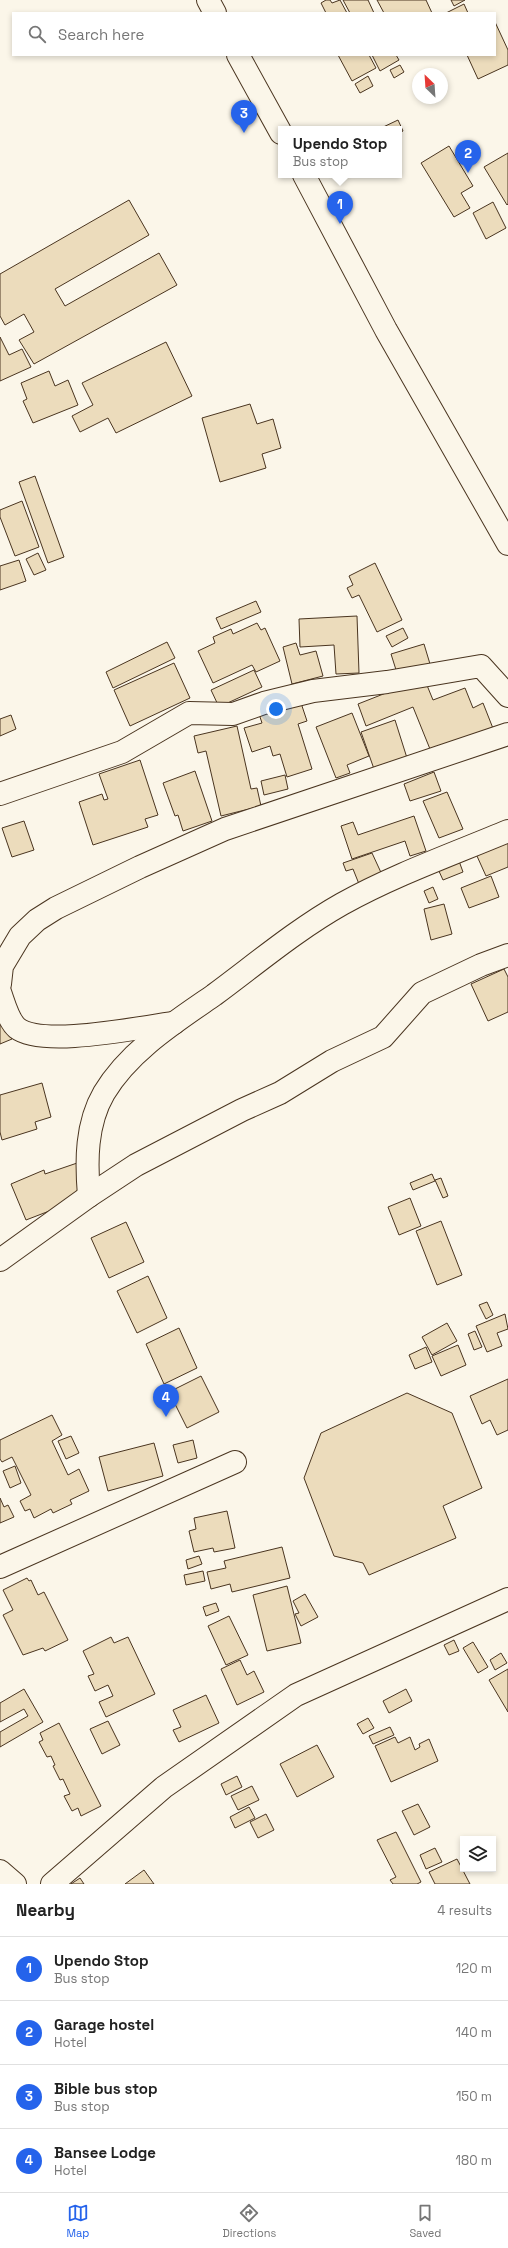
<!DOCTYPE html>
<html lang="en">
<head>
<meta charset="utf-8">
<style>
	:root { --surface:#fff; --page:#f6f6f6; --text:#222; --muted:#767676; --line:#e0e0e0; --accent:#2563eb }
	body { margin:0; font-family:"Space Grotesk",sans-serif; background:var(--page); color:var(--text) }
	.controls { position:absolute; right:12px; bottom:12px; display:grid; overflow:hidden; border-radius:0px; box-shadow:0 2px 6px #0003 }
	.controls button { width:36px; height:36px; display:grid; place-items:center; padding:0; border:0; border-bottom:1px solid var(--line); background:var(--surface); color:var(--text); font:20px sans-serif }
	.compass { position:absolute; left:412px; top:68px; width:36px; height:36px; border-radius:50%; background:var(--surface); box-shadow:0 2px 6px #0003; rotate:335deg }
	.you { position:absolute; left:276px; top:709px; width:14px; height:14px; margin:-10px; border:3px solid #fff; border-radius:50%; background:#1a73e8; box-shadow:0 0 0 6px #1a73e833 }
	.badge { display:grid; place-items:center; width:26px; height:26px; border-radius:50%; background:var(--accent); color:#fff; font-size:13px; font-weight:700 }
	.pin { position:absolute; translate:-50% -33px; filter:drop-shadow(0 1px 2px #0008) }
	.pin::after { content:''; position:absolute; top:21px; width:14px; height:12px; background:inherit; clip-path:polygon(0 0,100% 0,50% 100%) }
	.popup { position:absolute; left:278px; top:126px; width:124px; height:52px; box-sizing:border-box; display:grid; place-content:center; border-radius:0px; background:var(--surface); filter:drop-shadow(0 1px 3px #0005); font-size:13px; white-space:nowrap; color:var(--muted) }
	.popup b { font-size:15px; color:var(--text) }
	.popup::after { content:''; position:absolute; left:50%; top:100%; margin-left:-8px; border:8px solid transparent; border-top-color:var(--surface) }
	.list { margin:0; padding:0; list-style:none }
	h2 { display:flex; justify-content:space-between; align-items:center; height:52px; margin:0; padding:0 16px; font-size:17px }
	h2 small { font-size:13px; font-weight:400; color:var(--muted) }
	.list li { display:grid; grid-template-columns:26px 1fr auto; gap:12px; align-items:center; box-sizing:border-box; height:64px; padding:0 16px; border-top:1px solid var(--line) }
	.list b { display:block; font-size:15px; white-space:nowrap }
	.list p { margin:0; font-size:13px; white-space:nowrap; color:var(--muted) }
	.list em { font-size:13px; font-style:normal; color:var(--muted) }
	.icon { flex:none; width:22px; height:22px; fill:none; stroke:currentColor; stroke-width:2; stroke-linecap:round; stroke-linejoin:round }
	.map { position:relative; flex:none; width:508px; height:1884px; overflow:hidden }
	.search { position:absolute; background:var(--surface); box-shadow:0 2px 6px #0003; left:12px; right:12px; top:12px; height:44px; display:flex; align-items:center; gap:10px; box-sizing:border-box; padding:0 14px; border-radius:0px; color:var(--muted); font-size:15px }
	.sheet { height:308px; background:var(--surface) }
	nav { display:flex; justify-content:space-around; align-items:center; box-sizing:border-box; height:56px; border-top:1px solid var(--line); background:var(--surface); font-size:11px; color:var(--muted) }
	nav a { display:grid; justify-items:center; gap:2px }
	nav .on { color:var(--accent) }
	.map>svg:first-child { display:block }
	.building { fill:#ecdcbc; stroke:#4a3520 }
	.lines { fill:none; stroke-linecap:round; stroke-linejoin:round }
	.street-casing { stroke:#4a3520; stroke-width:24 }
	.highway-casing { stroke:#4a3520; stroke-width:24 }
	.street { stroke:#fbf6e9; stroke-width:22 }
	.highway { stroke:#fbf6e9; stroke-width:22 }
</style>
</head>
<body>
<div class="map">
<svg width="508" height="1884" viewBox="0 0 508 1884">
	<rect width="100%" height="100%" fill="#fbf6e9"/>
	<!-- building -->
	<g class="building">
		<polygon points="326,0 330,0 332,3 340,0 347,13 326,13 321,3"/>
		<polygon points="343,0 368,0 374,13 350,13"/>
		<polygon points="377,0 426,0 432,13 384,13"/>
		<polygon points="451,0 465,0 454,6"/>
		<polygon points="464,4 468,13 446,13"/>
		<polygon points="495,22 508,50 508,65 478,79 467,55 495,55"/>
		<polygon points="338,55 369,55 376,68 352,81"/>
		<polygon points="372,55 396,55 399,60 380,71"/>
		<polygon points="400,65 404,72 394,78 390,70"/>
		<polygon points="368,76 373,86 360,93 355,84"/>
		<polygon points="398,120 403,131 399,133 399,129 379,129"/>
		<polygon points="449,146 473,186 461,193 470,208 454,217 421,163"/>
		<polygon points="508,153 508,204 507,205 484,167"/>
		<polygon points="129,200 149,235 55,289 65,306 159,253 177,285 34,364 19,340 34,332 24,314 5,325 0,316 0,274"/>
		<polygon points="493,202 506,228 486,239 473,213"/>
		<polygon points="0,337 9,355 22,349 31,367 0,381"/>
		<polygon points="166,342 192,396 116,433 108,418 80,432 72,416 93,405 82,383"/>
		<polygon points="49,371 55,386 68,380 78,405 33,423 23,401 27,399 21,383"/>
		<polygon points="250,404 257,424 273,419 281,448 262,454 266,468 220,482 202,418"/>
		<polygon points="35,476 64,557 48,563 19,482"/>
		<polygon points="22,501 39,547 15,556 0,517 0,510"/>
		<polygon points="38,553 46,570 34,575 26,559"/>
		<polygon points="19,560 26,581 0,590 0,566"/>
		<polygon points="375,563 402,620 377,632 359,595 352,598 347,588 353,585 349,576"/>
		<polygon points="256,601 261,612 221,629 216,618"/>
		<polygon points="357,616 359,673 336,674 334,645 300,647 299,619"/>
		<polygon points="257,623 261,630 265,628 280,661 256,672 252,665 213,683 198,651 215,643 213,637 231,629 233,634"/>
		<polygon points="403,628 408,638 392,647 386,636"/>
		<polygon points="167,642 175,658 113,688 106,672"/>
		<polygon points="296,643 300,655 316,651 323,676 292,684 283,647"/>
		<polygon points="424,644 430,664 397,673 391,654"/>
		<polygon points="174,663 190,698 130,726 114,690"/>
		<polygon points="254,670 262,687 219,707 211,690"/>
		<polygon points="424,678 433,700 465,688 473,708 483,703 496,736 432,754 413,707 366,726 358,704"/>
		<polygon points="300,700 307,721 298,724 312,769 287,777 280,754 273,756 270,746 252,752 244,728 262,723 259,714"/>
		<polygon points="352,713 369,756 347,765 350,773 336,778 316,727"/>
		<polygon points="11,715 16,729 0,736 0,719"/>
		<polygon points="395,720 407,758 374,769 361,732"/>
		<polygon points="237,726 251,789 257,788 261,806 221,816 206,751 198,753 194,736"/>
		<polygon points="140,760 158,815 145,819 148,827 93,845 79,802 102,794 104,800 108,799 99,774"/>
		<polygon points="195,771 212,821 183,831 178,815 175,816 163,783"/>
		<polygon points="434,772 441,791 410,801 404,784"/>
		<polygon points="285,775 288,789 264,795 261,781"/>
		<polygon points="447,792 463,829 439,838 423,801"/>
		<polygon points="414,816 426,851 410,856 405,841 352,859 341,826 353,822 358,835"/>
		<polygon points="24,821 34,850 12,857 2,828"/>
		<polygon points="508,823 508,867 486,876 472,845"/>
		<polygon points="372,853 384,879 361,889 353,869 346,871 343,863"/>
		<polygon points="459,861 463,872 443,880 438,869"/>
		<polygon points="491,876 499,897 469,908 461,888"/>
		<polygon points="433,887 438,899 429,903 424,891"/>
		<polygon points="444,904 452,934 431,940 424,909"/>
		<polygon points="504,969 508,977 508,1012 488,1021 471,984"/>
		<polygon points="0,1007 12,1039 0,1044"/>
		<polygon points="42,1083 51,1117 35,1122 37,1129 2,1140 0,1132 0,1095"/>
		<polygon points="83,1161 83,1198 26,1220 11,1184 44,1170 45,1174"/>
		<polygon points="432,1174 435,1181 413,1190 410,1183"/>
		<polygon points="441,1178 448,1196 443,1198 435,1180"/>
		<polygon points="410,1198 421,1226 399,1235 388,1207"/>
		<polygon points="441,1221 462,1275 437,1285 416,1231"/>
		<polygon points="126,1222 144,1262 109,1278 91,1238"/>
		<polygon points="148,1276 167,1318 137,1333 117,1291"/>
		<polygon points="487,1302 493,1315 486,1319 479,1305"/>
		<polygon points="505,1314 508,1329 497,1333 502,1346 487,1352 476,1326"/>
		<polygon points="447,1323 457,1341 432,1355 422,1337"/>
		<polygon points="179,1328 197,1368 164,1384 146,1344"/>
		<polygon points="475,1331 482,1347 474,1350 468,1334"/>
		<polygon points="458,1345 466,1365 441,1376 432,1356"/>
		<polygon points="426,1347 432,1362 415,1369 409,1355"/>
		<polygon points="201,1376 219,1412 187,1428 169,1392"/>
		<polygon points="508,1379 508,1430 497,1435 490,1420 482,1424 470,1396"/>
		<polygon points="407,1393 452,1413 482,1488 443,1506 456,1538 369,1575 363,1563 334,1556 304,1478 321,1433"/>
		<polygon points="52,1415 62,1435 52,1441 68,1475 79,1469 89,1491 70,1500 72,1504 53,1513 51,1509 34,1518 30,1509 25,1511 20,1501 31,1495 12,1457 2,1462 0,1459 0,1440"/>
		<polygon points="71,1436 79,1453 66,1459 58,1441"/>
		<polygon points="193,1440 197,1458 178,1463 173,1445"/>
		<polygon points="154,1443 163,1476 108,1491 99,1457"/>
		<polygon points="15,1466 21,1483 10,1488 3,1471"/>
		<polygon points="0,1498 4,1507 8,1505 14,1517 0,1523"/>
		<polygon points="227,1511 235,1548 214,1552 213,1548 194,1552 189,1531 196,1529 194,1518"/>
		<polygon points="282,1547 290,1578 232,1592 230,1584 211,1589 207,1572 226,1568 224,1561"/>
		<polygon points="199,1556 202,1564 188,1569 186,1560"/>
		<polygon points="203,1571 205,1581 186,1585 184,1575"/>
		<polygon points="27,1578 29,1581 31,1580 38,1595 44,1592 68,1640 45,1651 43,1648 23,1655 3,1615 13,1610 3,1590"/>
		<polygon points="287,1586 301,1643 267,1651 253,1595"/>
		<polygon points="305,1594 318,1617 301,1626 295,1614 299,1613 293,1601"/>
		<polygon points="216,1603 219,1611 206,1616 203,1607"/>
		<polygon points="229,1616 248,1655 226,1665 208,1626"/>
		<polygon points="111,1637 114,1643 128,1637 155,1694 106,1717 99,1702 113,1696 108,1685 95,1691 88,1676 94,1674 83,1651"/>
		<polygon points="454,1640 459,1651 449,1655 444,1645"/>
		<polygon points="473,1642 488,1667 478,1673 463,1648"/>
		<polygon points="501,1653 507,1663 495,1670 490,1660"/>
		<polygon points="240,1660 247,1675 254,1671 264,1692 237,1705 221,1669"/>
		<polygon points="508,1669 508,1712 489,1680"/>
		<polygon points="24,1689 43,1722 0,1747 0,1732 28,1716 24,1709 0,1722 0,1703"/>
		<polygon points="406,1689 412,1701 389,1713 383,1701"/>
		<polygon points="206,1695 219,1723 179,1742 173,1730 181,1727 173,1710"/>
		<polygon points="368,1718 374,1728 363,1734 357,1724"/>
		<polygon points="108,1721 120,1745 102,1754 90,1729"/>
		<polygon points="59,1723 101,1806 81,1816 78,1808 72,1811 64,1796 70,1794 63,1779 60,1780 53,1766 55,1765 51,1756 47,1757 39,1742 43,1740 40,1733"/>
		<polygon points="390,1727 394,1735 373,1744 369,1736"/>
		<polygon points="395,1737 398,1743 410,1737 415,1750 420,1747 419,1744 429,1739 438,1761 391,1782 375,1746"/>
		<polygon points="317,1745 334,1777 297,1797 280,1764"/>
		<polygon points="237,1776 242,1787 226,1795 221,1784"/>
		<polygon points="252,1786 259,1800 238,1810 231,1796"/>
		<polygon points="418,1804 430,1827 414,1835 402,1811"/>
		<polygon points="249,1807 255,1818 235,1828 230,1817"/>
		<polygon points="266,1814 274,1830 258,1838 250,1822"/>
		<polygon points="396,1832 421,1882 417,1884 393,1884 390,1880 396,1877 377,1840"/>
		<polygon points="435,1848 442,1862 426,1869 420,1855"/>
		<polygon points="457,1859 470,1884 435,1884 429,1872"/>
		<polygon points="144,1870 154,1884 125,1884"/>
		<polygon points="80,1878 84,1884 71,1884"/>
	</g>
	<g class="lines">
		<!-- street casing -->
		<g class="street-casing">
			<g id="street">
				<polyline points="0,794 122,752 189,713 233,714 264,703 313,691 387,682 481,666 508,696"/>
				<polyline points="0,984 2,966 20,936 37,920 56,908 140,867 225,829 508,734"/>
				<path d="M0 992C4 1003 8 1020 17 1028 43 1048 140 1027 174 1023"/>
				<path d="M89 1196C86 1161 86 1124 104 1093 129 1051 175 1022 214 995 256 964 296 930 342 904 394 875 453 854 508 831"/>
				<polyline points="0,1260 89,1196 136,1165 242,1110 280,1093 332,1061 383,1037 422,993 481,965 508,955"/>
				<polyline points="0,1567 235,1462"/>
				<polyline points="0,1871 15,1884"/>
				<polyline points="52,1884 164,1787 296,1695 508,1599"/>
			</g>
		</g>
		<!-- highway casing -->
		<g class="highway-casing">
			<g id="highway">
				<polyline points="208,0 215,13"/>
				<polyline points="238,55 281,133"/>
				<polyline points="304,175 386,330 508,544"/>
			</g>
		</g>
		<!-- street -->
		<use href="#street" class="street"/>
		<!-- highway -->
		<use href="#highway" class="highway"/>
	</g>
</svg>
<div class="controls">
<button><svg class="icon" aria-label="layers" viewBox="0 0 24 24"><path d="M12 4l9 5-9 5-9-5zM3 14l9 5 9-5"/></svg></button>
</div>
<svg class="compass" viewBox="-18 -18 36 36"><path d="M0-13l5 13h-10z" fill="#e53935"/><path d="M0 13l5-13h-10z" fill="#767676"/></svg>
<div class="you"></div>
<div class="pin badge" style="left:340px;top:224px">1</div>
<div class="popup"><b>Upendo Stop</b>Bus stop</div>
<div class="pin badge" style="left:468px;top:173px">2</div>
<div class="pin badge" style="left:244px;top:133px">3</div>
<div class="pin badge" style="left:166px;top:1417px">4</div>
<div class="search"><svg class="icon" aria-label="search" viewBox="0 0 24 24"><circle cx="10" cy="10" r="6"/><path d="M15 15l6 6"/></svg>Search here</div>
</div>
<section class="sheet">
<h2>Nearby<small>4 results</small></h2>
<ul class="list">
<li><span class="badge">1</span><div><b>Upendo Stop</b><p>Bus stop</p></div><em>120 m</em></li>
<li><span class="badge">2</span><div><b>Garage hostel</b><p>Hotel</p></div><em>140 m</em></li>
<li><span class="badge">3</span><div><b>Bible bus stop</b><p>Bus stop</p></div><em>150 m</em></li>
<li><span class="badge">4</span><div><b>Bansee Lodge</b><p>Hotel</p></div><em>180 m</em></li>
</ul>
</section>
<nav>
<a class="on"><svg class="icon" aria-label="map" viewBox="0 0 24 24"><path d="M3 6l6-2 6 2 6-2v14l-6 2-6-2-6 2zM9 4v14M15 6v14"/></svg>Map</a>
<a><svg class="icon" aria-label="directions" viewBox="0 0 24 24"><path d="M12 3l9 9-9 9-9-9zM9 14v-3h6M13 9l2 2-2 2"/></svg>Directions</a>
<a><svg class="icon" aria-label="saved" viewBox="0 0 24 24"><path d="M7 4h10v16l-5-4-5 4z"/></svg>Saved</a>
</nav>
</body>
</html>
